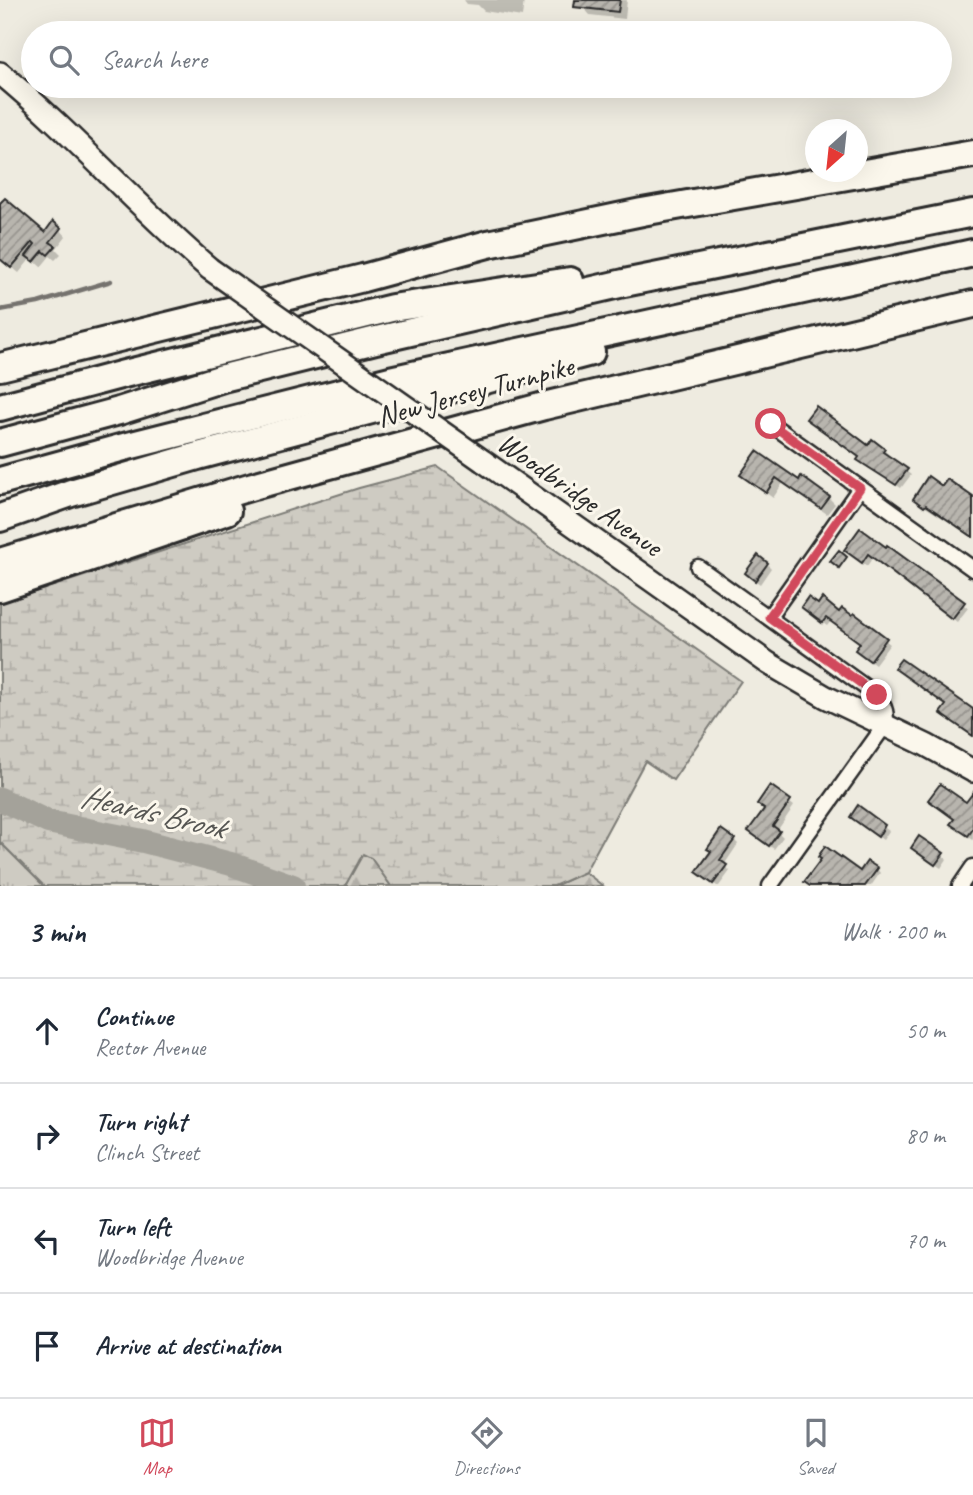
<!DOCTYPE html>
<html lang="en">
<head>
<meta charset="utf-8">
<style>
	:root { --surface:#fff; --page:#f6f6f7; --text:#1f2937; --muted:#747a83; --line:#e0e1e3; --accent:#d1495b }
	body { margin:0; font-family:Caveat,sans-serif; background:var(--page); color:var(--text) }
	.compass { position:absolute; left:805px; top:119px; width:63px; height:63px; border-radius:50%; background:var(--surface); box-shadow:0 7px 28px #0002; rotate:207deg }
	.stop { position:absolute; width:21px; height:21px; margin:-16px; border:5px solid #d1495b; border-radius:50%; background:#fff }
	.stop.end { background:#d1495b; border-color:#fff; box-shadow:0 2px 7px #0008 }
	.list { margin:0; padding:0; list-style:none }
	h2 { display:flex; justify-content:space-between; align-items:center; height:91px; margin:0; padding:0 28px; font-size:30px }
	h2 small { font-size:23px; font-weight:400; color:var(--muted) }
	.list li { display:grid; grid-template-columns:46px 1fr auto; gap:21px; align-items:center; box-sizing:border-box; height:105px; padding:0 28px; border-top:2px solid var(--line) }
	.list b { display:block; font-size:26px; white-space:nowrap }
	.list p { margin:0; font-size:23px; white-space:nowrap; color:var(--muted) }
	.list em { font-size:23px; font-style:normal; color:var(--muted) }
	.icon { flex:none; width:38px; height:38px; fill:none; stroke:currentColor; stroke-width:2; stroke-linecap:round; stroke-linejoin:round }
	.map { position:relative; flex:none; width:973px; height:886px; overflow:hidden }
	.search { position:absolute; background:var(--surface); box-shadow:0 7px 28px #0002; left:21px; right:21px; top:21px; height:77px; display:flex; align-items:center; gap:18px; box-sizing:border-box; padding:0 24px; border-radius:38px; color:var(--muted); font-size:26px }
	.sheet { height:511px; background:var(--surface) }
	nav { display:flex; justify-content:space-around; align-items:center; box-sizing:border-box; height:98px; border-top:2px solid var(--line); background:var(--surface); font-size:19px; color:var(--muted) }
	nav a { display:grid; justify-items:center; gap:4px }
	nav .on { color:var(--accent) }
	.map>svg:first-child { display:block }
	.grass { fill:url(#grass-tufts); stroke:#7c7b76; stroke-width:2 }
	.forest { fill:url(#forest-firs); stroke:#7c7b76; stroke-width:2 }
	.wetland { fill:url(#wetland-marsh); stroke:#7c7b76; stroke-width:2 }
	.shadow { fill:#0003 }
	.lines { fill:none; stroke-linecap:round; stroke-linejoin:round }
	.stream { stroke:#74726e; stroke-width:4.5 }
	.river { stroke:#a4a29a; stroke-width:24 }
	.building { fill:url(#building-hatch); stroke:#2b2b2b; stroke-width:2 }
	.street-casing { stroke:#2b2b2b; stroke-width:19 }
	.secondary-casing { stroke:#2b2b2b; stroke-width:26 }
	.highway-casing { stroke:#2b2b2b; stroke-width:32 }
	.street { stroke:#fbf7ec; stroke-width:14 }
	.secondary { stroke:#fbf7ec; stroke-width:21 }
	.highway { stroke:#fbf7ec; stroke-width:26 }
	.secondary-bridge-casing { stroke:#2b2b2b; stroke-width:26; stroke-linecap:butt }
	.secondary-bridge { stroke:#fbf7ec; stroke-width:21 }
	.route { stroke:#d1495b; stroke-width:9 }
	.labels { text-anchor:middle; dominant-baseline:central; stroke-width:6; stroke-linejoin:round; paint-order:stroke }
	.street-label { font-size:30px; fill:#2b2b2b; stroke:#fbf7ec }
	.water-label { font-size:32px; font-style:italic; fill:#555552; stroke:#fbf7ec }
</style>
</head>
<body>
<div class="map">
<svg width="973" height="886" viewBox="0 0 973 886">
	<defs>
		<pattern id="grass-tufts" width="24" height="20" patternUnits="userSpaceOnUse" patternTransform="scale(1.75)"><rect width="24" height="20" fill="#cecbc2"/><path d="M3 7l-1-3M5 7V3M7 7l1-3M15 17l-1-3M17 17v-4M19 17l1-3" fill="none" stroke="#b1aea7"/></pattern>
		<pattern id="forest-firs" width="22" height="20" patternUnits="userSpaceOnUse" patternTransform="scale(1.75)"><rect width="22" height="20" fill="#cecbc2"/><path d="M5 1l3.5 6h-7zM16 11l3.5 6h-7z" fill="#b1aea7"/></pattern>
		<pattern id="wetland-marsh" width="20" height="14" patternUnits="userSpaceOnUse" patternTransform="scale(1.75)"><rect width="20" height="14" fill="#cecbc2"/><path d="M1 5h8M5 5V1M11 12h8M15 12V8" fill="none" stroke="#b1aea7"/></pattern>
		<pattern id="building-hatch" width="6" height="6" patternUnits="userSpaceOnUse" patternTransform="scale(1.75)"><rect width="6" height="6" fill="#b8b5ae"/><path d="M-1 1l2-2M0 6l6-6M5 7l2-2" fill="none" stroke="#96938e"/></pattern>
	</defs>
	<rect width="100%" height="100%" fill="#eeebe0"/>
	<filter id="ink" filterUnits="userSpaceOnUse"><feTurbulence type="fractalNoise" baseFrequency=".0143" numOctaves="2"/><feDisplacementMap in="SourceGraphic" scale="14" xChannelSelector="R" yChannelSelector="G"/><feConvolveMatrix kernelMatrix="1 2 1 2 8 2 1 2 1" color-interpolation-filters="sRGB"/></filter>
	<g filter="url(#ink)">
		<!-- grass -->
		<polygon class="grass" points="0,842 44,886 0,886"/>
		<!-- forest -->
		<g class="forest">
			<polygon points="362,854 371,857 391,886 345,886"/>
			<polygon points="585,872 603,886 554,886"/>
		</g>
		<!-- wetland -->
		<polygon class="wetland" points="438,467 741,681 673,780 645,761 585,872 554,886 391,886 371,858 363,854 345,886 44,886 0,842 0,603 359,488"/>
		<!-- shadow -->
		<g class="shadow">
			<polygon points="464,0 524,0 522,17 484,11 478,5 467,4"/>
			<polygon points="583,0 627,0 625,19 590,15 583,7"/>
			<polygon points="518,28 560,33 517,33"/>
			<polygon points="0,206 45,234 60,229 66,236 56,249 61,254 55,260 50,256 41,267 31,258 19,273 0,257"/>
			<polygon points="885,451 888,454 887,456 911,475 901,488 864,464 879,460"/>
			<polygon points="757,454 799,483 829,498 835,504 827,514 783,483 773,498 749,481 743,475"/>
			<polygon points="943,488 973,499 973,537 919,503"/>
			<polygon points="886,549 968,608 957,622 873,557 867,566 851,554"/>
			<polygon points="767,564 771,568 760,584 751,578"/>
			<polygon points="818,607 853,618 854,616 890,644 875,664 862,654 862,644 831,621 827,626 807,611"/>
			<polygon points="771,788 794,806 777,831 783,837 774,849 755,836 766,809"/>
			<polygon points="858,808 889,831 883,840 856,821"/>
			<polygon points="973,808 973,840 957,828"/>
			<polygon points="920,838 947,859 941,868 917,852"/>
			<polygon points="734,840 738,844 724,865 730,871 719,886 717,886 703,876"/>
			<polygon points="877,869 880,873 871,886 811,886 806,882"/>
		</g>
		<g class="lines">
			<!-- stream -->
			<polyline class="stream" points="0,310 38,303 111,281"/>
			<!-- river -->
			<polyline class="river" points="0,799 48,822 143,841 231,864 293,886"/>
		</g>
		<!-- building -->
		<g class="building">
			<polygon points="575,0 620,0 618,12 574,7"/>
			<polygon points="5,198 45,232 53,221 61,228 50,242 56,246 48,255 43,251 34,262 26,256 35,244 33,242 11,268 0,259 0,203"/>
			<polygon points="816,406 868,445 872,439 885,449 883,452 908,469 896,485 857,460 859,457 806,419"/>
			<polygon points="757,451 799,480 801,476 830,497 821,509 776,478 766,493 740,475"/>
			<polygon points="928,476 942,486 947,479 973,497 973,537 926,505 924,507 913,499"/>
			<polygon points="860,528 886,547 887,545 965,602 952,619 868,554 862,563 844,550"/>
			<polygon points="839,550 847,557 839,568 830,561"/>
			<polygon points="758,555 768,563 755,581 745,573"/>
			<polygon points="808,597 818,604 822,598 839,612 842,608 852,615 854,613 887,638 870,661 855,650 860,643 826,618 822,623 801,607"/>
			<polygon points="901,659 973,709 973,736 940,713 946,705 894,668"/>
			<polygon points="940,784 966,802 973,793 973,829 968,836 950,824 954,819 928,800"/>
			<polygon points="770,785 791,800 773,826 780,831 769,846 748,831 764,809 757,804"/>
			<polygon points="858,805 885,825 878,837 850,817"/>
			<polygon points="721,829 735,839 720,860 727,865 713,884 696,872 711,851 707,849"/>
			<polygon points="919,836 944,853 935,865 911,848"/>
			<polygon points="825,846 860,871 867,861 878,868 865,886 810,886 804,882 821,859 818,857"/>
		</g>
		<g class="lines">
			<!-- street casing -->
			<g class="street-casing">
				<g id="street">
					<polyline points="771,424 973,569"/>
					<path d="M698 567 872 692C883 701 888 711 885 725L770 886"/>
					<polyline points="769,617 860,488"/>
					<polyline points="960,886 973,867"/>
				</g>
			</g>
			<!-- secondary casing -->
			<g class="secondary-casing">
				<g id="secondary">
					<path d="M0 73C74 134 137 207 210 269"/>
					<polyline points="483,461 768,663 826,697 926,745 973,771"/>
				</g>
			</g>
			<!-- highway casing -->
			<g class="highway-casing">
				<g id="highway">
					<polyline points="0,367 363,278 488,244 642,212 973,154"/>
					<polyline points="0,407 124,374 392,308 570,281"/>
					<polyline points="0,443 119,411 223,378 376,340 624,283 973,213"/>
					<polyline points="0,481 124,447 390,380 973,253"/>
					<polyline points="0,518 71,493 198,456 591,352"/>
					<polyline points="0,562 253,486 544,406 973,304"/>
					<polyline points="0,588 227,511"/>
				</g>
			</g>
			<!-- street -->
			<use href="#street" class="street"/>
			<!-- secondary -->
			<use href="#secondary" class="secondary"/>
			<!-- highway -->
			<use href="#highway" class="highway"/>
			<!-- secondary-bridge casing -->
			<g class="secondary-bridge-casing">
				<polyline id="secondary-bridge" points="210,269 483,461"/>
			</g>
			<!-- secondary-bridge -->
			<use href="#secondary-bridge" class="secondary-bridge"/>
		</g>
	</g>
	<g class="lines" filter="url(#ink)">
		<!-- route -->
		<polyline class="route" points="771,424 860,488 769,617 877,695"/>
	</g>
	<g class="labels">
		<!-- street labels -->
		<g class="street-label">
			<text transform="translate(475 391) rotate(-15)">New Jersey Turnpike</text>
			<text transform="translate(580 494) rotate(35)">Woodbridge Avenue</text>
		</g>
		<!-- water labels -->
		<g class="water-label">
			<text transform="translate(153 812) rotate(13)">Heards Brook</text>
		</g>
	</g>
</svg>
<svg class="compass" viewBox="-18 -18 36 36"><path d="M0-13l5 13h-10z" fill="#e53935"/><path d="M0 13l5-13h-10z" fill="#747a83"/></svg>
<div class="stop" style="left:771px;top:424px"></div>
<div class="stop end" style="left:877px;top:695px"></div>
<div class="search"><svg class="icon" aria-label="search" viewBox="0 0 24 24"><circle cx="10" cy="10" r="6"/><path d="M15 15l6 6"/></svg>Search here</div>
</div>
<section class="sheet">
<h2>3 min<small>Walk · 200 m</small></h2>
<ul class="list">
<li><svg class="icon" aria-label="ahead" viewBox="0 0 24 24"><path d="M12 20V5M6 11l6-6 6 6"/></svg><div><b>Continue</b><p>Rector Avenue</p></div><em>50 m</em></li>
<li><svg class="icon" aria-label="right" viewBox="0 0 24 24"><path d="M7 20v-9h11M14 6l5 5-5 5"/></svg><div><b>Turn right</b><p>Clinch Street</p></div><em>80 m</em></li>
<li><svg class="icon" aria-label="left" viewBox="0 0 24 24"><path d="M17 20v-9H6M10 6l-5 5 5 5"/></svg><div><b>Turn left</b><p>Woodbridge Avenue</p></div><em>70 m</em></li>
<li><svg class="icon" aria-label="arrive" viewBox="0 0 24 24"><path d="M6 21V4h12l-3 4 3 4H6"/></svg><div><b>Arrive at destination</b></div></li>
</ul>
</section>
<nav>
<a class="on"><svg class="icon" aria-label="map" viewBox="0 0 24 24"><path d="M3 6l6-2 6 2 6-2v14l-6 2-6-2-6 2zM9 4v14M15 6v14"/></svg>Map</a>
<a><svg class="icon" aria-label="directions" viewBox="0 0 24 24"><path d="M12 3l9 9-9 9-9-9zM9 14v-3h6M13 9l2 2-2 2"/></svg>Directions</a>
<a><svg class="icon" aria-label="saved" viewBox="0 0 24 24"><path d="M7 4h10v16l-5-4-5 4z"/></svg>Saved</a>
</nav>
</body>
</html>
